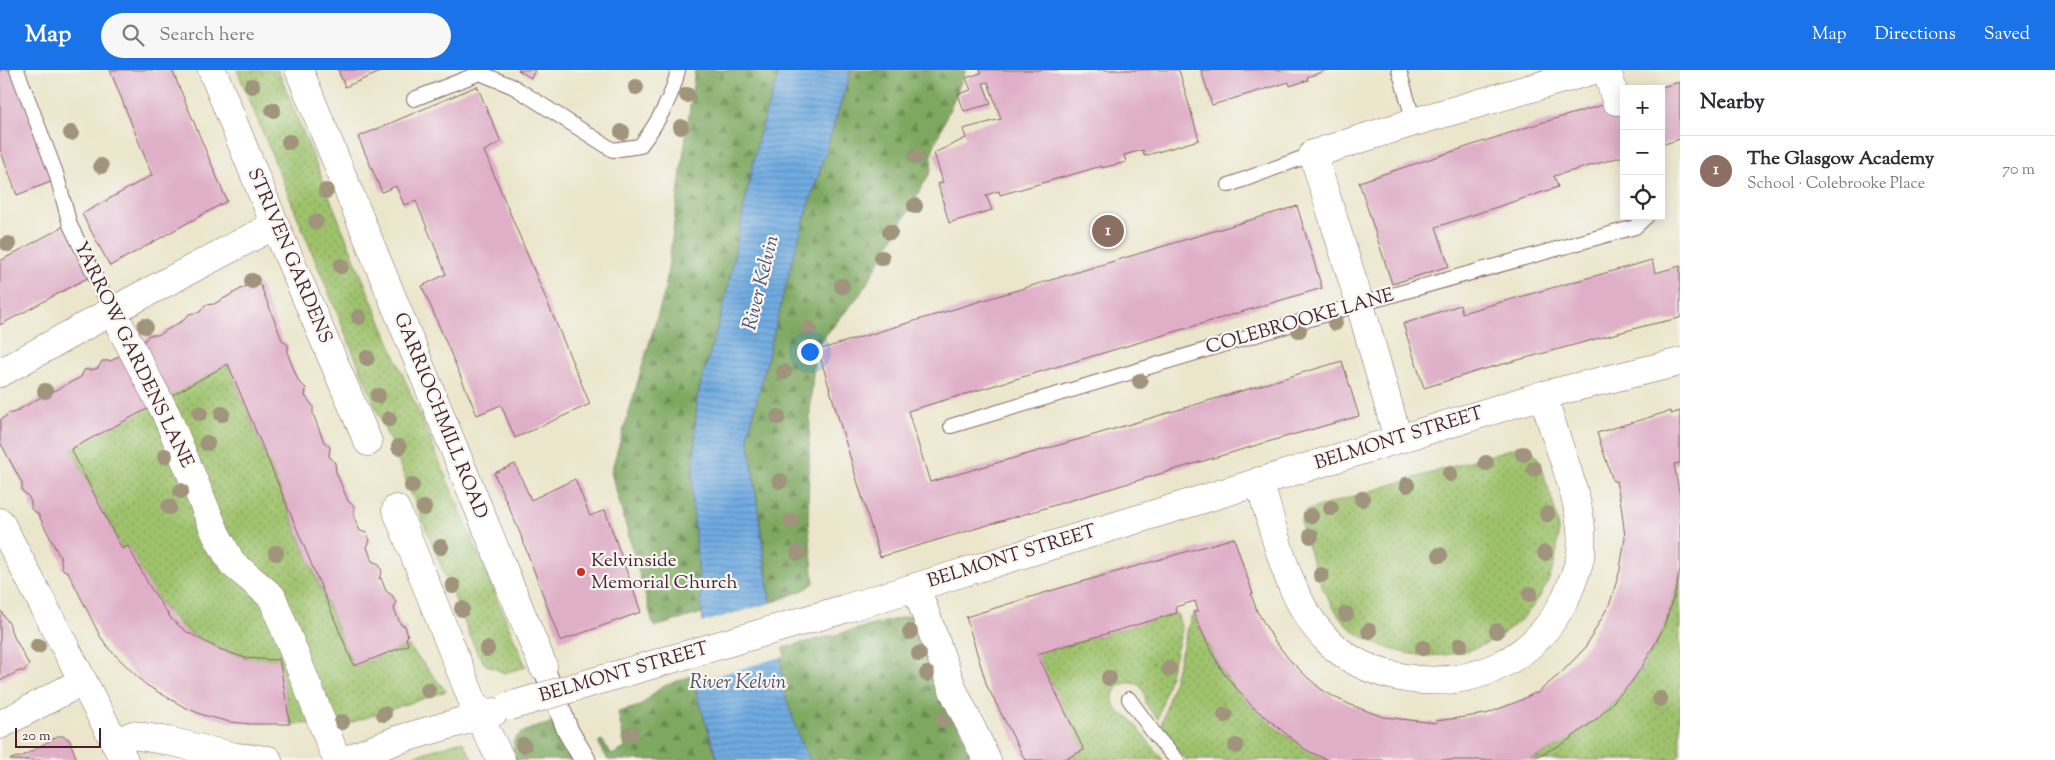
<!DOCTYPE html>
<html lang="en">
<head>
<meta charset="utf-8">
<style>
	:root { --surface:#fff; --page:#f7f7f7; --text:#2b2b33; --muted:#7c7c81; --line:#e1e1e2; --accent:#1a73e8 }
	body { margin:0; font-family:"Sorts Mill Goudy",serif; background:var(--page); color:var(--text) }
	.controls { position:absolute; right:15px; top:15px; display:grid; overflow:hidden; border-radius:0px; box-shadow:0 2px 12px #0003 }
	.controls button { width:45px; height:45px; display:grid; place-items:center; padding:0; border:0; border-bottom:1px solid var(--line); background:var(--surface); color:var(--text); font:25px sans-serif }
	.scale { position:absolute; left:15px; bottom:12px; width:86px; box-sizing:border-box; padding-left:5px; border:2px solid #4a1f2b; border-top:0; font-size:14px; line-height:18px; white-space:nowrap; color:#4a1f2b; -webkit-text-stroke:4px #f6f6f2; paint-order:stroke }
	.you { position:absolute; left:809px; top:281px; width:18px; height:18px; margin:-12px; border:4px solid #fff; border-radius:50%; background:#1a73e8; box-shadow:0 0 0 8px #1a73e833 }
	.badge { display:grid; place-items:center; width:32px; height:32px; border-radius:50%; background:var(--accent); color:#fff; font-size:16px; font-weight:700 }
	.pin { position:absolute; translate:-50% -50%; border:2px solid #fff; box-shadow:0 1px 5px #0006 }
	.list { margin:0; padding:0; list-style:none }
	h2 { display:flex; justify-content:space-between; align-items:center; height:65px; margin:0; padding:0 20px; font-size:21px }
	h2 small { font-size:16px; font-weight:400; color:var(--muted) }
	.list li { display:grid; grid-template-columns:32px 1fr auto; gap:15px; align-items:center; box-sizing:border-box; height:70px; padding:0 20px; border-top:1px solid var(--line) }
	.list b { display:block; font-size:19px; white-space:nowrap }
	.list p { margin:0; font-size:16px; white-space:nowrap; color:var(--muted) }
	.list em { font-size:16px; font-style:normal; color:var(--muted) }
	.icon { flex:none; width:28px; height:28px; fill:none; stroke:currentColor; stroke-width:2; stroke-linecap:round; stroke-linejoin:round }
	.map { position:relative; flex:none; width:1680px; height:690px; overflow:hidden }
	header { display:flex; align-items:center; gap:30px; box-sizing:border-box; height:70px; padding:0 25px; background:var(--accent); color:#fff }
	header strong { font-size:24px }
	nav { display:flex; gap:28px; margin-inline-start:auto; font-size:18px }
	.search { width:350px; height:45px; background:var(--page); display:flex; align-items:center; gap:12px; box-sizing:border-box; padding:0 18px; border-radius:28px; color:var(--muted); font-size:19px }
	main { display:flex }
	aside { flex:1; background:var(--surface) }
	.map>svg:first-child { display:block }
	.grass { fill:#9ec26c; stroke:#74704c }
	.forest { fill:url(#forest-firs); stroke:#646446 }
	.park { fill:url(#park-dots); stroke:#74704c }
	.water { fill:url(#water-rules); stroke:#5d6586 }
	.pier { fill:#ebe6cb }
	.building { fill:#dfafc7 }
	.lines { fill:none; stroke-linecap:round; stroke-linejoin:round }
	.service-casing { stroke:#826563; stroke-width:16 }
	.pedestrian-casing { stroke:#826563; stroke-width:23 }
	.minor-casing { stroke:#826563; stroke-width:29 }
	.service { stroke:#fff; stroke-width:14 }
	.pedestrian { stroke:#fff; stroke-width:21 }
	.minor { stroke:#fff; stroke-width:28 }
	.minor-bridge-casing { stroke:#826563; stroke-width:29; stroke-linecap:butt }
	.minor-bridge { stroke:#fff; stroke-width:28 }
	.tree { fill:#a0947d }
	.poi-dot { fill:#c8321e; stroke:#f6f6f2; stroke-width:2 }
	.labels { text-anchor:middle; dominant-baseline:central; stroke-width:4.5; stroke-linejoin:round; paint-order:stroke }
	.street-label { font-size:19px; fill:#4a1f2b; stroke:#f6f6f2 }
	.poi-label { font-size:19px; fill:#4a1f2b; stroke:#f6f6f2; text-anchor:start }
	.water-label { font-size:20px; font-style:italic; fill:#57506b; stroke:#f6f6f2 }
</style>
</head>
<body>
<header>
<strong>Map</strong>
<div class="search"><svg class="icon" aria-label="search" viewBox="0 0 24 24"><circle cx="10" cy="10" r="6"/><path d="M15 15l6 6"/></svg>Search here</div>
<nav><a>Map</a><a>Directions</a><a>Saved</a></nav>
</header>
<main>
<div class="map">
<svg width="1680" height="690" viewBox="0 0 1680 690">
	<defs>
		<pattern id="forest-firs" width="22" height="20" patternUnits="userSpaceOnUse" patternTransform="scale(1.25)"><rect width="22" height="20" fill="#7ea860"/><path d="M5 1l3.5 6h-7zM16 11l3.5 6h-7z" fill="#69884f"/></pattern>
		<pattern id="park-dots" width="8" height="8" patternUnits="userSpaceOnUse" patternTransform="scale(1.25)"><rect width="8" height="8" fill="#9ec26c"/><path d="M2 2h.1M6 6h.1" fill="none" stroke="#839d59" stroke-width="1.8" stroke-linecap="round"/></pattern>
		<pattern id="water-rules" width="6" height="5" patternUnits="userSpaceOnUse" patternTransform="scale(1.25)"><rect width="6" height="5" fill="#70abe1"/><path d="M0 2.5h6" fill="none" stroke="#5e8bb7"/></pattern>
	</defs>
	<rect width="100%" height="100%" fill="#f6f6f2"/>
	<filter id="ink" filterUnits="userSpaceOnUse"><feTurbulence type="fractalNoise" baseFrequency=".02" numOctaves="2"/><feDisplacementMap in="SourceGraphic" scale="10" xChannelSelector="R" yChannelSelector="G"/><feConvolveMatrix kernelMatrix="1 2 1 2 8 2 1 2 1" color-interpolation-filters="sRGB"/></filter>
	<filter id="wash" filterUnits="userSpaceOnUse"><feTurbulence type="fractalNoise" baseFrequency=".0096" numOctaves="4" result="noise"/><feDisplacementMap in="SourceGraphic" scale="20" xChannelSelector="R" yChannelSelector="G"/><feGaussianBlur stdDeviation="1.12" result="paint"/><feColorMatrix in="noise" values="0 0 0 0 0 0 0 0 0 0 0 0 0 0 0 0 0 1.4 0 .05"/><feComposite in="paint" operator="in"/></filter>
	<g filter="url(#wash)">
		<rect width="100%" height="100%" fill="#ebe6cb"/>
		<!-- grass -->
		<polygon class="grass" points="462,671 473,690 400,690"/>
		<!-- forest -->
		<g class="forest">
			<polygon points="695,0 780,0 758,69 725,231 697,328 692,428 702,543 654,557 611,402 665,220"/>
			<polygon points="851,0 966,0 932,81 931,101 862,222 815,278 810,341 808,450 814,513 806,519 771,533 748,365 793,187"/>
			<path d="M912 545 974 690H810C800 673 785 637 782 617 781 604 783 591 779 579Z"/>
			<polygon points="694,605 712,674 718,690 608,690 598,672 602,670 612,685 625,678 618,642 640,636 661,617"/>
			<path d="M552 653 572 690H515L509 679 514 678 513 671C523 658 538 657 552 653Z"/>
		</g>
		<!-- park -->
		<g class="park">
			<polygon points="237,0 278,0 366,217 526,597 504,603 485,594 477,583"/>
			<path d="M228 294 353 596 408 575 446 621 350 653 290 654 279 589C264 593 244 588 230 583 170 562 156 529 128 476L122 479 71 379Z"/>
			<path d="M1520 376C1538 377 1540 396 1545 409 1551 426 1557 443 1558 461 1560 541 1482 599 1406 583 1384 578 1361 570 1345 553 1320 525 1312 489 1301 454V449L1305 441Z"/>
			<path d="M1680 499V684L1675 690H1530C1610 654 1665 587 1680 499Z"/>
			<path d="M1177 543 1182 560 1158 649C1155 645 1147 638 1146 633 1144 624 1145 615 1132 613 1110 610 1105 641 1129 647L1163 690H1063L1083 680 1037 584Z"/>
			<path d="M1194 545C1203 565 1212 586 1224 604 1249 639 1289 672 1328 690H1186L1170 674 1160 660 1191 547Z"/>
		</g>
		<!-- water -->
		<polygon class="water" points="780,0 851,0 793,187 748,365 772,548 781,586 783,619 801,673 810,690 718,690 693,613 704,564 692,428 697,328 725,231 758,69"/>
		<!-- pier -->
		<polygon class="pier" points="774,532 774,548 784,586 692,613 692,619 690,613 702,563 701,553"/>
		<g id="blocks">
			<!-- building -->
			<g class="building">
				<polygon points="0,0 12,0 53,111 17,125 0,79"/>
				<polygon points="110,0 172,0 227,131 110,196 82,144 152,105"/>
				<polygon points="338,0 385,0 345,17"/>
				<polygon points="518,0 535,0 531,8"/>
				<polygon points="980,0 1179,0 1199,70 1144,86 1143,80 1124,85 1126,92 1102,98 1102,96 1000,125 999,121 986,125 992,140 949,153 938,114 943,112 934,83 966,68 963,59 1001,49 988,12 983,13 991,34 964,41 958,24 971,20 966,8 981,3"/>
				<polygon points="1201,0 1327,0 1307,7 1308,10 1290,16 1289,12 1212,35"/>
				<polygon points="1680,12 1680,69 1661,75 1661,19 1658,18"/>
				<polygon points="477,16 501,72 484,81 590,334 515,368 501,335 477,345 422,216 446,204 416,131 404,135 396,116 382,122 358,67"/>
				<polygon points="1624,29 1624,86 1554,106 1558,117 1436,157 1449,196 1392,214 1359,112 1537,54"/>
				<polygon points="1297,136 1322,218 908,341 930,412 1087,367 1342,291 1359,346 1264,373 880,487 818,280"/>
				<polygon points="64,156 91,206 0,255 0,191"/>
				<polygon points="1652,190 1655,203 1680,196 1680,248 1648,255 1481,300 1424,318 1403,254 1460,235 1462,243"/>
				<polygon points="255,211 261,216 282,270 288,275 288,285 299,312 306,318 305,326 313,336 313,344 324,372 330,377 329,386 335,393 336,402 348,431 354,436 354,447 360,461 367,463 370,471 367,477 372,491 379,494 382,502 379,509 381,508 386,521 393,526 396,533 394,539 401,555 405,556 408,566 406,568 408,575 354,596 228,294 169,327 143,272 149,265 158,265 184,250 189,244 200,242 205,235 214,234"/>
				<polygon points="124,283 151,337 71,379 122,479 128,476 150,517 172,550 187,562 219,579 245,588 274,590 279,588 290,654 251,654 230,652 203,645 184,637 146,615 109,579 100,566 68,502 62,499 61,489 38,444 31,439 31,432 28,426 22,421 22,413 0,372 0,349 1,350 9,343 13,343 43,326 46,321 54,321 81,307 84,300 92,300 98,298 102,291 111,291"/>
				<polygon points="1670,341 1671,344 1680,341 1680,393 1674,394 1680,427 1680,499 1677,517 1663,559 1642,597 1629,615 1599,647 1564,673 1530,690 1328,690 1306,680 1253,637 1224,604 1213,585 1193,542 1198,541 1195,531 1175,537 1177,543 1037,584 1084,680 1063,690 1025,690 987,616 966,547 1060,518 1234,468 1253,524 1251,524 1257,541 1274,570 1288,588 1308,608 1321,619 1336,628 1351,635 1383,647 1436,653 1436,651 1486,644 1519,631 1535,623 1536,624 1561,603 1585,578 1610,533 1620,500 1625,467 1621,434 1616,411 1613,411 1597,363"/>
				<polygon points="515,394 531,430 575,409 590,446 605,440 641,542 560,571 520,463 494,403"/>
				<polygon points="0,540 10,555 11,561 29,595 24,601 19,601 0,611"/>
				<polygon points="58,666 63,666 69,669 77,690 10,690 13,688 21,687"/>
			</g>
		</g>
	</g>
	<g filter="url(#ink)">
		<use href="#blocks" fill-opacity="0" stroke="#826563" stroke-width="1"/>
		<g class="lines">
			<!-- service casing -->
			<g class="service-casing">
				<g id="service">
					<polyline points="17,0 56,103 70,155 112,241"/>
					<polyline points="1399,0 1414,52"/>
					<path d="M414 29 480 3 514 17 613 80 640 76C657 54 672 28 678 0"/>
					<polyline points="1229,115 1313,84"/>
					<polyline points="951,356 1360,234 1635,157 1647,146"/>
					<polyline points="1129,629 1156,666 1177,690"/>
				</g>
			</g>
			<!-- pedestrian casing -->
			<g class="pedestrian-casing">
				<polyline id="pedestrian" points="543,596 568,661 585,690"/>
			</g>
			<!-- minor casing -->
			<g class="minor-casing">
				<g id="minor">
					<polyline points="212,0 275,155 368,372"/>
					<polyline points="299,0 543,596"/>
					<polyline points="1607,0 1616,31"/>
					<polyline points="112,241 166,344 216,464 232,493 272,527 337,690"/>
					<polyline points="0,303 112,241 275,155"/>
					<polyline points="1398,369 1360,234 1313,84 1414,52 1594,0"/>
					<path d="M1259 411C1276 465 1287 531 1329 572 1346 589 1371 601 1395 606 1471 623 1540 590 1570 518 1574 506 1580 494 1581 482 1584 451 1574 422 1565 393 1557 371 1550 348 1543 325"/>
					<polyline points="396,439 479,647 501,690"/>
					<polyline points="0,452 124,690"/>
					<polyline points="916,517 953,620 987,690"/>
					<polyline points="844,539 1543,325 1680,292"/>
					<polyline points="0,655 83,611"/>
					<polyline points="115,673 133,665 168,671 236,687 268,690"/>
					<polyline points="346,690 397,670 494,642"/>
				</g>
			</g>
			<!-- service -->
			<use href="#service" class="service"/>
			<!-- pedestrian -->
			<use href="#pedestrian" class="pedestrian"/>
			<!-- minor -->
			<use href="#minor" class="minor"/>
			<!-- minor-bridge casing -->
			<g class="minor-bridge-casing">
				<polyline id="minor-bridge" points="510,636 844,539"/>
			</g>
			<!-- minor-bridge -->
			<use href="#minor-bridge" class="minor-bridge"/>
		</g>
		<!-- trees -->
		<g class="tree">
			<circle cx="252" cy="16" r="8"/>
			<circle cx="636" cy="17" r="8"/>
			<circle cx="687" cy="25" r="8"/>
			<circle cx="273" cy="40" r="8"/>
			<circle cx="681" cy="57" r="8"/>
			<circle cx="622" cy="62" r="8"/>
			<circle cx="71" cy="63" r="8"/>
			<circle cx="289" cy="72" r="8"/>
			<circle cx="916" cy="87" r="8"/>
			<circle cx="101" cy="96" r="8"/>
			<circle cx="326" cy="121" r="8"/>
			<circle cx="915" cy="136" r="8"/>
			<circle cx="316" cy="152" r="8"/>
			<circle cx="890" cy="162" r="8"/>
			<circle cx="8" cy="174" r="8"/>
			<circle cx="882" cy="188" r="8"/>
			<circle cx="341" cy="196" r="8"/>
			<circle cx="252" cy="211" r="8"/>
			<circle cx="842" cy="216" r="8"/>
			<circle cx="359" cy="247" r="8"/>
			<circle cx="1335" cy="253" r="8"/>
			<circle cx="145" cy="256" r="8"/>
			<circle cx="809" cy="259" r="8"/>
			<circle cx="1299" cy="260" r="8"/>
			<circle cx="367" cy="288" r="8"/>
			<circle cx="784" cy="302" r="8"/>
			<circle cx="1140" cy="311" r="8"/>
			<circle cx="45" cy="321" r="8"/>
			<circle cx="378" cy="326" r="8"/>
			<circle cx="200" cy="343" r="8"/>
			<circle cx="222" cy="344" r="8"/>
			<circle cx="778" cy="347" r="8"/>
			<circle cx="389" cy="349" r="8"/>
			<circle cx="207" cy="373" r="8"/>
			<circle cx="399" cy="377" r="8"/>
			<circle cx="1523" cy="384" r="8"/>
			<circle cx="165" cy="386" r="8"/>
			<circle cx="1486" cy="393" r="8"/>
			<circle cx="1534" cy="399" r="8"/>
			<circle cx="1450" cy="404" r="8"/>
			<circle cx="780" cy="411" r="8"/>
			<circle cx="1407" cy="415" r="8"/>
			<circle cx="412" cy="416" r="8"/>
			<circle cx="181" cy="421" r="8"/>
			<circle cx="1362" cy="429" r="8"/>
			<circle cx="169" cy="437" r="8"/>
			<circle cx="424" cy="438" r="8"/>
			<circle cx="1331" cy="438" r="8"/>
			<circle cx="1547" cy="444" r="8"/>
			<circle cx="1311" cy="446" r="8"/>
			<circle cx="791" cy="451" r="8"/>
			<circle cx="1311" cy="466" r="8"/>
			<circle cx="441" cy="477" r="8"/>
			<circle cx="276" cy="483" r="8"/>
			<circle cx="798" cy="483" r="8"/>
			<circle cx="1545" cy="483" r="8"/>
			<circle cx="1440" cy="485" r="8"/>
			<circle cx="1321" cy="505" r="8"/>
			<circle cx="453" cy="516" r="8"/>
			<circle cx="1530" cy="524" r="8"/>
			<circle cx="462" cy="539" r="8"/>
			<circle cx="1346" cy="544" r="8"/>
			<circle cx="1369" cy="561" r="8"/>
			<circle cx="1497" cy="561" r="8"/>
			<circle cx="910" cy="562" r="8"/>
			<circle cx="1460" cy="575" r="8"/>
			<circle cx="38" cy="576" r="8"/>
			<circle cx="1423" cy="578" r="8"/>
			<circle cx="487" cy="579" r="8"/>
			<circle cx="919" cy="584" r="8"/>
			<circle cx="1169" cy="599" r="8"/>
			<circle cx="927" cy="604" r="8"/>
			<circle cx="1109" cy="608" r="8"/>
			<circle cx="428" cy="620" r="8"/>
			<circle cx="1660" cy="629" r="8"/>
			<circle cx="384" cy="644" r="8"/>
			<circle cx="1225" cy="645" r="8"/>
			<circle cx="943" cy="650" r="8"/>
			<circle cx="342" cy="652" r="8"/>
			<circle cx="631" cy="664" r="8"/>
			<circle cx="523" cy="675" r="8"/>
			<circle cx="1236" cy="676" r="8"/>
		</g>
	</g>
	<!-- markers -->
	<circle class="poi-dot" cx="581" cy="502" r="5"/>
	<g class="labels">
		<!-- street labels -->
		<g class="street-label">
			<text transform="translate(289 186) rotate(67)">STRIVEN GARDENS</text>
			<text transform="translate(1300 252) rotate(-16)">COLEBROOKE LANE</text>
			<text transform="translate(133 285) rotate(64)">YARROW GARDENS LANE</text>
			<text transform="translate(440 346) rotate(68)">GARRIOCHMILL ROAD</text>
			<text transform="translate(1399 369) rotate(-17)">BELMONT STREET</text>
			<text transform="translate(1012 487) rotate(-17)">BELMONT STREET</text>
			<text transform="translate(624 603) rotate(-16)">BELMONT STREET</text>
		</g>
		<!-- poi labels -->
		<g class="poi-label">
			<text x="591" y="491">Kelvinside<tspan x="591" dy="22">Memorial Church</tspan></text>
		</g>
		<!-- water labels -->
		<g class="water-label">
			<text transform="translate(762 213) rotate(-76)">River Kelvin</text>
			<text x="738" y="613">River Kelvin</text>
		</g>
	</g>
</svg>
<div class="controls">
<button>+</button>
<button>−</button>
<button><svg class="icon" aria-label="locate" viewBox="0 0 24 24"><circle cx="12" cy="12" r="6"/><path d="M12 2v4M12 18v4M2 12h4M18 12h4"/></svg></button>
</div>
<div class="scale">20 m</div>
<div class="you"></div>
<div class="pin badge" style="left:1108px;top:161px;background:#8d6e63">1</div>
</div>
<aside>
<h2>Nearby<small></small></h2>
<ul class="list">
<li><span class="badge" style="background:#8d6e63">1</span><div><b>The Glasgow Academy</b><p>School · Colebrooke Place</p></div><em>70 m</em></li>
</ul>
</aside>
</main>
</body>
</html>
